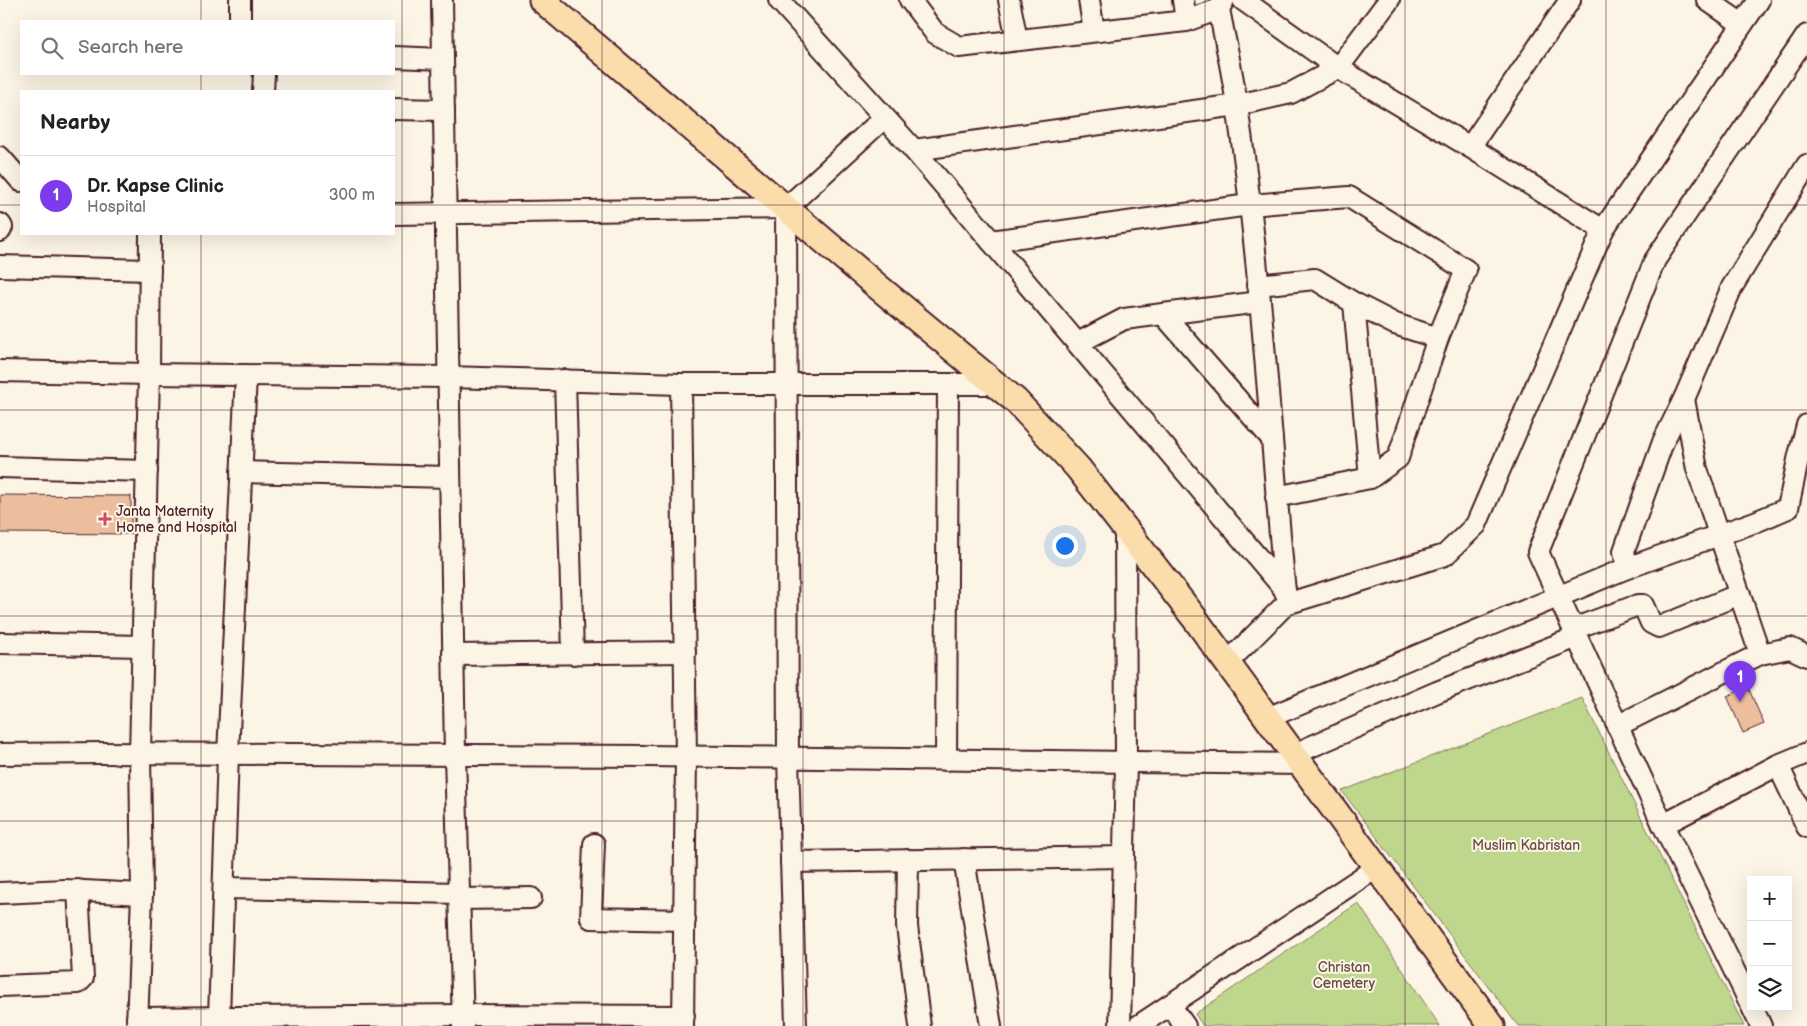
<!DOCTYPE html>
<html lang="en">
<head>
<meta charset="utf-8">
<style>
	:root { --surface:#fff; --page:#f6f6f6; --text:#222; --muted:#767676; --line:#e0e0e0; --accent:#7c3aed }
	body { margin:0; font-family:"Balsamiq Sans",sans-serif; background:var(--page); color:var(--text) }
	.controls { position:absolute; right:15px; bottom:15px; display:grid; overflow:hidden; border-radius:0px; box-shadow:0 5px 20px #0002 }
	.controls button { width:45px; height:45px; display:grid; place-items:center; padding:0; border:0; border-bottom:1px solid var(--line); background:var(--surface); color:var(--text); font:25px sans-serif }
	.you { position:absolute; left:1064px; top:545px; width:18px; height:18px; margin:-12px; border:4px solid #fff; border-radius:50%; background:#1a73e8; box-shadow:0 0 0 8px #1a73e833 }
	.badge { display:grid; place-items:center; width:32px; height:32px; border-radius:50%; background:var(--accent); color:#fff; font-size:16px; font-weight:700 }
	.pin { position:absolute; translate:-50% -41px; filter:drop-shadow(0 1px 2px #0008) }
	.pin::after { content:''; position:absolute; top:26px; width:18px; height:15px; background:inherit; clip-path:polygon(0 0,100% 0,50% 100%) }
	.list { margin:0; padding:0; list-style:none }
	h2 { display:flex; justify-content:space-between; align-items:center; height:65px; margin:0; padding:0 20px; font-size:21px }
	h2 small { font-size:16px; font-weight:400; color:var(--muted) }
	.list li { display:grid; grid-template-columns:32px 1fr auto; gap:15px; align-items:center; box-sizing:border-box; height:80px; padding:0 20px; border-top:1px solid var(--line) }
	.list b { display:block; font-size:19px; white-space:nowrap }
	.list p { margin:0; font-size:16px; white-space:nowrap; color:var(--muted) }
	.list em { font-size:16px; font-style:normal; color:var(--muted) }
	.icon { flex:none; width:28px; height:28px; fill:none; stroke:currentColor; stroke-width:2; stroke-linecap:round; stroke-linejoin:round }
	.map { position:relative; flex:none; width:1807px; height:1026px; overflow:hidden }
	.search { position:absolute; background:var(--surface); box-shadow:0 5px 20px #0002; left:20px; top:20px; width:375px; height:55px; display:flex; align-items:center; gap:12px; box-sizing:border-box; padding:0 18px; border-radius:0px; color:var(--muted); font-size:19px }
	.panel { position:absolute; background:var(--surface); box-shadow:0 5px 20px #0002; left:20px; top:90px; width:375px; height:145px; border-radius:0px }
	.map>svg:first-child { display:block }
	.green { fill:#bfd78d; stroke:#847b5c }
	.building { fill:#edbe9e; stroke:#4a1f2b }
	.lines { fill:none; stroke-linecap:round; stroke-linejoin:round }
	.minor-casing { stroke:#4a1f2b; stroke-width:24 }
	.major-casing { stroke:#4a1f2b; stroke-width:29 }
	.minor { stroke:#fcf5e5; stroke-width:20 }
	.major { stroke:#fbddab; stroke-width:25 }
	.grid { fill:none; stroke:#4a1f2b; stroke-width:1; stroke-opacity:0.55 }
	.poi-dot { fill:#d1495b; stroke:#fcf5e5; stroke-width:2 }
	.labels { text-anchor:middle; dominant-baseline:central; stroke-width:4; stroke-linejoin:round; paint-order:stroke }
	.poi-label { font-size:14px; fill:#4a1f2b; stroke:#fcf5e5; text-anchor:start }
	.park-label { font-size:14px; fill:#674d44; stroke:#fcf5e5 }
</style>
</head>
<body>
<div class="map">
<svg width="1807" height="1026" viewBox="0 0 1807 1026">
	<rect width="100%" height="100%" fill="#fcf5e5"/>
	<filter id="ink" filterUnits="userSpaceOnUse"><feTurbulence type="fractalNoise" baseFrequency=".02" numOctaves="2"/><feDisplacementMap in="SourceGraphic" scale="10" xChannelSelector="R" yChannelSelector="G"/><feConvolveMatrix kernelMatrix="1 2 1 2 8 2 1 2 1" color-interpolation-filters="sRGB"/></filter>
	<g filter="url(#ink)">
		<!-- green -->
		<g class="green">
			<polygon points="1582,698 1744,1026 1518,1026 1342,791"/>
			<polygon points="1358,903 1440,1026 1203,1026 1195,1014"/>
		</g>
		<!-- building -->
		<g class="building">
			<polygon points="0,495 131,496 131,534 0,533"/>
			<polygon points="1748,687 1764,724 1743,733 1727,696"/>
		</g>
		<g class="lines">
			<!-- minor casing -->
			<g class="minor-casing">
				<g id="minor">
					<polyline points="240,0 240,21"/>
					<polyline points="442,0 455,755 463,1026"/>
					<polyline points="779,0 914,150 991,241 1285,590"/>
					<polyline points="910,0 935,33 959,47 1186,21 1219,9"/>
					<polyline points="1009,0 1017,40"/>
					<polyline points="1089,0 1094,31"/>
					<polyline points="1183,0 1186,21"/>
					<path d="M1224 0 1219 9C1225 41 1233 74 1237 106 1261 267 1270 430 1285 592"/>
					<polyline points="1707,0 1742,24"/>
					<polyline points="394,57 443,59"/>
					<polyline points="263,91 264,74"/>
					<polyline points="394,109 444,110"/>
					<polyline points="1470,147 1570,0"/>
					<polyline points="914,150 1237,105 1291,93 1338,68 1389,0"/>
					<polyline points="0,157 21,181"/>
					<polyline points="786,208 788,758 796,1026"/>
					<polyline points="394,214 786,208 884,118"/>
					<polyline points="0,224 2,227 0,231"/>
					<polyline points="1603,230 1759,0"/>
					<polyline points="991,241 1249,205 1349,197 1466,270 1438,338 1398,458 1370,478 1276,497"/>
					<polyline points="0,266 150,270"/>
					<polyline points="1258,285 1315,279 1354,303 1370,478"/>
					<polyline points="1260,302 1163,314 1272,439"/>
					<polyline points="1354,303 1395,324 1438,338"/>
					<polyline points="1078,343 1124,319 1163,314"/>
					<polyline points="0,371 149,374 448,377 681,384 686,756 683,1026"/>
					<polyline points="565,380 573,654"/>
					<polyline points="681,384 995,384"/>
					<polyline points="0,467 147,471"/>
					<polyline points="241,472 450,477"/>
					<polyline points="1627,568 1755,522 1788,508 1799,455 1807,425"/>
					<polyline points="1573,629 1638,605 1643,605 1651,623 1659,627 1740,594"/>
					<polyline points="0,643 142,646"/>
					<polyline points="1760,654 1790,648 1807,656"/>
					<polyline points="453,655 685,652"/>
					<polyline points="1227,663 1286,604 1445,555 1476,525 1603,230 1470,147 1338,68 1243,0"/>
					<polyline points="1267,718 1627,568 1624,551 1663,442 1684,399 1732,287 1807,165"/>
					<polyline points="1617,726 1760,654 1697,469 1684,399"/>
					<polyline points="0,754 102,753 647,756 1300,764"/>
					<polyline points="1294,754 1437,692 1577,637"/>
					<polyline points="946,760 948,384"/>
					<polyline points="1778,765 1807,753"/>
					<polyline points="1663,825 1538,552 1655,260 1807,35"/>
					<polyline points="594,844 591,918 685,920"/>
					<polyline points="964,859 991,1026"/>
					<polyline points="908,860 907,926 920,1026"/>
					<polyline points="791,862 1124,857"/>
					<polyline points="224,888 459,893"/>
					<polyline points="0,893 65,890 142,894"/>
					<polyline points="459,899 531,898"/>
					<polyline points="0,986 78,983 83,978 78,890"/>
					<polyline points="1170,1005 1185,1026"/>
					<polyline points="1751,1005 1663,825 1778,765 1807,827"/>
					<polyline points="1752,1007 1761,1026"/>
					<polyline points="219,1017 228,754 246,375"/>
					<polyline points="137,1018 462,1015 684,1016"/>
					<polyline points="137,1026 142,894 140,754 149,374 150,234"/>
					<polyline points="1120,1026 1126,762 1125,528"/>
					<polyline points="1138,1026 1376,868"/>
				</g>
			</g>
			<!-- major casing -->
			<g class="major-casing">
				<polyline id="major" points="542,0 877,286 1016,401 1078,468 1193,616 1492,1026"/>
			</g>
			<!-- minor -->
			<use href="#minor" class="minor"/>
			<!-- major -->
			<use href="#major" class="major"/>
		</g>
	</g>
	<!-- grid -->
	<path class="grid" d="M201 0V21M402 0V1026M602 0V1026M803 0V1026M1004 0V1026M1205 0V1026M1405 0V1026M1606 0V1026M201 74V91M0 205H21M394 205H1807M201 234V1026M0 410H1807M0 616H1807M0 821H1807"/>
	<!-- markers -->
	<path class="poi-dot" d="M102.5 511.5h5v5h5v5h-5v5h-5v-5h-5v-5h5z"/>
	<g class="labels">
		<!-- poi labels -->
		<g class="poi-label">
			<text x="116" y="511">Janta Maternity<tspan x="116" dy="16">Home and Hospital</tspan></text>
		</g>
		<!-- park labels -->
		<g class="park-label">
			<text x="1526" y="845">Muslim Kabristan</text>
			<text x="1344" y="967">Christan<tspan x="1344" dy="16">Cemetery</tspan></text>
		</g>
	</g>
</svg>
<div class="controls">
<button>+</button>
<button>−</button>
<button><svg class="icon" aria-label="layers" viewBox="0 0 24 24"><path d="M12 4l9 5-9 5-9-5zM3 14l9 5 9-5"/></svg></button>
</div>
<div class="you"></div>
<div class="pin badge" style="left:1740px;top:702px">1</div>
<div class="search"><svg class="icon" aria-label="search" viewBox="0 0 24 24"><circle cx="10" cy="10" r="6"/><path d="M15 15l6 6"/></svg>Search here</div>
<section class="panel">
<h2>Nearby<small></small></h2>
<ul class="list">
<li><span class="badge">1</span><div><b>Dr. Kapse Clinic</b><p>Hospital</p></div><em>300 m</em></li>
</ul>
</section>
</div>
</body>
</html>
